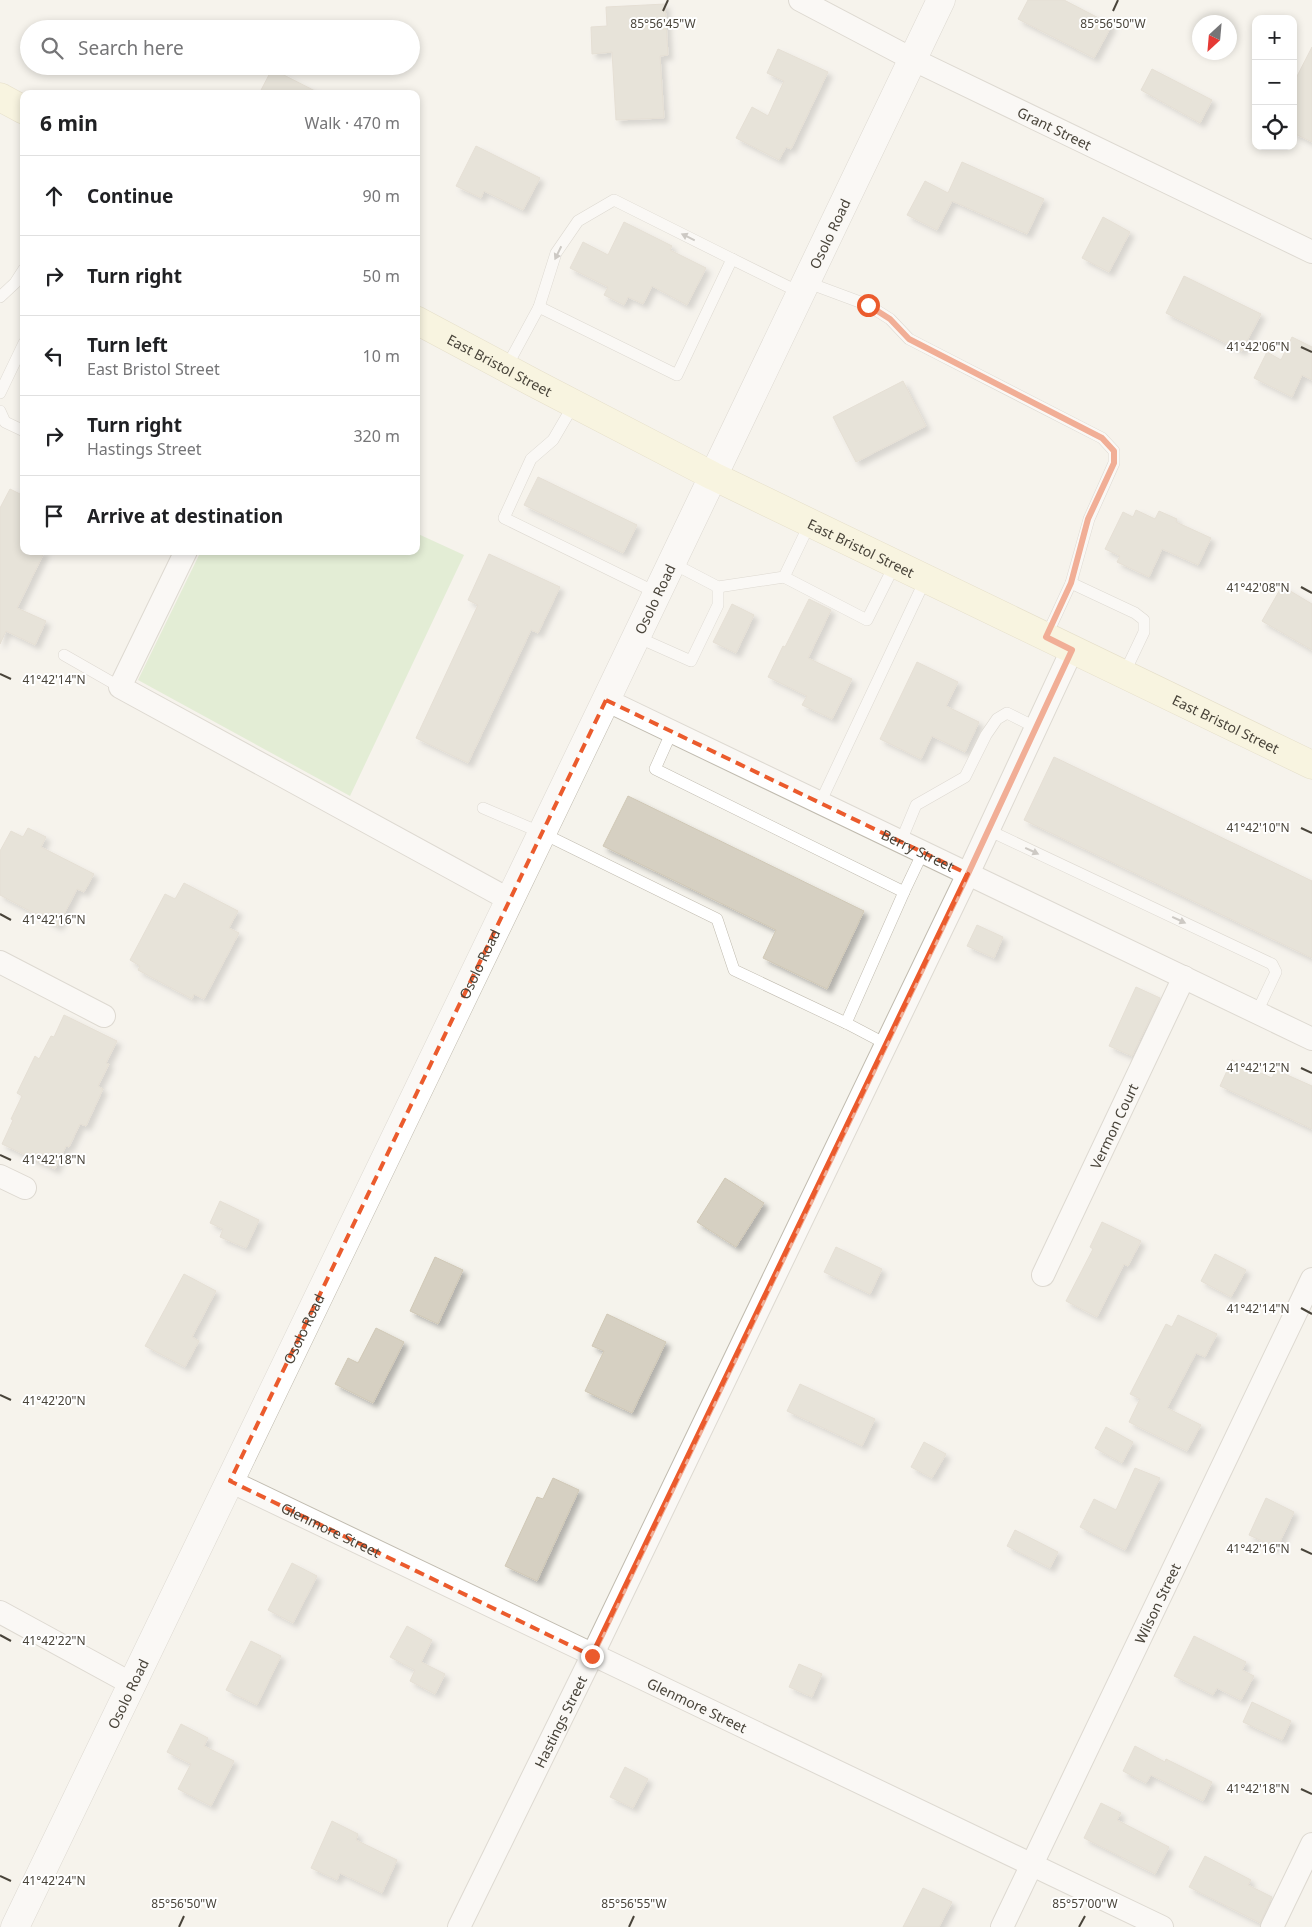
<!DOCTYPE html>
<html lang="en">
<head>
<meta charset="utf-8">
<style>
	:root { --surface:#fff; --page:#f2f2f2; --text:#202124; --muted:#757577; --line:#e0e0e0 }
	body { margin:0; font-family:"Noto Sans",sans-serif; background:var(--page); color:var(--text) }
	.controls { position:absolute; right:15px; top:15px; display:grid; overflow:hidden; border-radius:10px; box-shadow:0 2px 8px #0003 }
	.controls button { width:45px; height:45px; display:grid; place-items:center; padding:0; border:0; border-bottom:1px solid var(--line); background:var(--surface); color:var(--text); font:25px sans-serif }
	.compass { position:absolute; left:1192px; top:15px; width:45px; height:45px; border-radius:50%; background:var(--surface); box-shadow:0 2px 8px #0003; rotate:206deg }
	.stop { position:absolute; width:15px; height:15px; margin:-11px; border:4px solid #eb5b2d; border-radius:50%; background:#fff }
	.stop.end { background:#eb5b2d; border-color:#fff; box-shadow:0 1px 5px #0008 }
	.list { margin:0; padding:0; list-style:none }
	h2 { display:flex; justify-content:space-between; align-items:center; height:65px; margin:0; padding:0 20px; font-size:21px }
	h2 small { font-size:16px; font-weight:400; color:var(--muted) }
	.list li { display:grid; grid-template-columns:32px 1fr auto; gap:15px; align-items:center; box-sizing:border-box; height:80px; padding:0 20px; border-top:1px solid var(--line) }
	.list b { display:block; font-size:19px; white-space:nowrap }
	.list p { margin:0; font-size:16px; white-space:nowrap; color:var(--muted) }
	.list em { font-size:16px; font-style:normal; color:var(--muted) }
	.icon { flex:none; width:28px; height:28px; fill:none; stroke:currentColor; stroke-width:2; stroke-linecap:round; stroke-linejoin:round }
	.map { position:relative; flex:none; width:1312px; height:1927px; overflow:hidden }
	.search { position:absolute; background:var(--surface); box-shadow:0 2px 8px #0003; left:20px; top:20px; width:400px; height:55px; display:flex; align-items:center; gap:12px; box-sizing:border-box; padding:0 18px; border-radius:28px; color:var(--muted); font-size:19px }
	.panel { position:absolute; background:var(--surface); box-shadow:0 2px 8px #0003; left:20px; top:90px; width:400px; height:465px; border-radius:10px }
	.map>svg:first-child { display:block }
	.green { fill:#cde6b8 }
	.building { fill:#d6d0c2; stroke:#d0c8b6; filter:url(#shadow) }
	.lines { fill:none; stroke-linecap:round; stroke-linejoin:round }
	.service-casing { stroke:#c0bbaf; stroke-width:12 }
	.minor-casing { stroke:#c0bbaf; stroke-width:24 }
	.tertiary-casing { stroke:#c0bbaf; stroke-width:29 }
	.secondary-casing { stroke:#d1c89f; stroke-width:29 }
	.service { stroke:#fff; stroke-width:11 }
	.minor { stroke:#fff; stroke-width:22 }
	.tertiary { stroke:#fff; stroke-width:28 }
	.secondary { stroke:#fbf5d0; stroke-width:28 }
	.oneway { fill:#9b9893 }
	.route { stroke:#eb5b2d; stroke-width:6 }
	.marked { fill:none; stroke:#eb5b2d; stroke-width:4; stroke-dasharray:10 6; stroke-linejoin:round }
	.ticks { fill:none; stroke:#49443a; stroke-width:2 }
	.labels { text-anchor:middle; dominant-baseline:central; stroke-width:4; stroke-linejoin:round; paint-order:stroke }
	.street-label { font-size:14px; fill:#49443a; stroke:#fff }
	.ticks-label { font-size:12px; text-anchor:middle; fill:#49443a; stroke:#fff; stroke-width:4; stroke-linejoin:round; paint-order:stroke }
</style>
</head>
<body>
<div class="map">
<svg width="1312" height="1927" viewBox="0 0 1312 1927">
	<defs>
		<filter id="shadow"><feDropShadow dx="4.5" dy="4.5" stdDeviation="2.5" flood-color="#0004"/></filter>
	</defs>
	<rect width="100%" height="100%" fill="#f5f3ec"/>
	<!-- green -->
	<polygon class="green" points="416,533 464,555 350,796 138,680 201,551 416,551"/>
	<!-- building -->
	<g class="building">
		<polygon points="1028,0 1064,0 1112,25 1094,58 1018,19"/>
		<polygon points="665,4 668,55 660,56 664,118 616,120 612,52 592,54 591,27 607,26 606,7"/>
		<polygon points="1312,47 1312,142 1293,133 1293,84"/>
		<polygon points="778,49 828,72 791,149 786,147 779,160 736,138 752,107 768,116 784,81 767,73"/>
		<polygon points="272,69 321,94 259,94"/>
		<polygon points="1152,69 1212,100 1200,123 1141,90"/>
		<polygon points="476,146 540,178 523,210 484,191 481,198 456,186"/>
		<polygon points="962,162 1044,199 1027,234 952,201 937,230 907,215 925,181 948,193"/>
		<polygon points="1103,217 1130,232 1109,272 1082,258"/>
		<polygon points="624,222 672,246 670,250 706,268 687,305 652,286 643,304 628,297 624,305 604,295 608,287 570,268 583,242 608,255"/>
		<polygon points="1184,276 1261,314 1242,351 1166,313"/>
		<polygon points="1292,337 1312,347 1312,380 1302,375 1292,397 1254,378 1267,352 1281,360"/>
		<polygon points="903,381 926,426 856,462 833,417"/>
		<polygon points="538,477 637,525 623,553 524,505"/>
		<polygon points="10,489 24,496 24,551 45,551 17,608 46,621 35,645 6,631 0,644 0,508"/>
		<polygon points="1136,510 1155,519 1159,511 1177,519 1176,522 1211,538 1198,565 1162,549 1149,577 1117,562 1120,556 1105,549 1123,512 1133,517"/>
		<polygon points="489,554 560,587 538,633 531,630 468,763 416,738 478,605 468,600"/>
		<polygon points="1282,586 1312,604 1312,650 1262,621"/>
		<polygon points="809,599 831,610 808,658 852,679 832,719 802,705 807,696 768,677 783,646 785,647"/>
		<polygon points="732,604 754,615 736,653 713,642"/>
		<polygon points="917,662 958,682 946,706 979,722 965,752 932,736 921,759 880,739"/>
		<polygon points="1054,757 1312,881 1312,958 1024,820"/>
		<polygon points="628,796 864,911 827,989 763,958 776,930 603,846"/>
		<polygon points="28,828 46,837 41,847 94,874 84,892 77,889 58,926 0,895 0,851 11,831 23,837"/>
		<polygon points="184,883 238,911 229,928 239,933 204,999 194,994 192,999 138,970 140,966 130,960 165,894 175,899"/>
		<polygon points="977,925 1003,937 994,958 967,946"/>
		<polygon points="1136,987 1160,998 1132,1056 1109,1046"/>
		<polygon points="64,1015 117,1041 106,1063 109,1064 98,1086 103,1089 86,1126 80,1124 69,1147 66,1146 55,1169 2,1144 13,1120 11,1119 22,1096 17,1093 35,1056 39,1059 51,1036 54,1037"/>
		<polygon points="1232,1060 1272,1078 1276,1070 1312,1086 1312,1129 1220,1086"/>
		<polygon points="725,1178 764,1203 736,1247 697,1222"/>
		<polygon points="220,1201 259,1220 246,1248 220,1237 223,1229 210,1223"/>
		<polygon points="1102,1222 1141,1241 1128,1266 1124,1264 1097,1317 1066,1301 1093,1249 1090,1247"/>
		<polygon points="836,1247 882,1269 870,1294 824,1272"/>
		<polygon points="1215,1254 1246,1270 1231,1297 1201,1281"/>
		<polygon points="435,1257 463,1270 438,1324 410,1311"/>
		<polygon points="184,1274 216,1291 192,1337 199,1341 185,1367 145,1346"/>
		<polygon points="607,1314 666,1342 632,1413 585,1391 604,1351 592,1346"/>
		<polygon points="1178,1315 1217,1334 1205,1357 1196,1353 1167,1408 1201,1425 1187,1451 1129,1422 1140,1399 1130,1394 1166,1324 1172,1327"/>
		<polygon points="376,1328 404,1342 373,1403 335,1384 348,1358 358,1363"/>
		<polygon points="800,1384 875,1419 862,1446 787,1411"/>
		<polygon points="1106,1427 1133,1442 1122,1463 1095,1448"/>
		<polygon points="924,1442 946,1454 932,1478 911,1467"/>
		<polygon points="1135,1468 1160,1478 1125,1550 1080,1527 1094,1499 1116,1510"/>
		<polygon points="553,1478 579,1490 537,1581 505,1566 537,1497 543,1499"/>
		<polygon points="1266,1498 1294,1512 1277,1548 1249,1535"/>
		<polygon points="1015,1530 1058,1552 1050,1568 1007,1546"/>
		<polygon points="292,1563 317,1576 293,1623 268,1610"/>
		<polygon points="407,1626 432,1640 421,1662 445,1674 435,1694 410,1681 415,1670 390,1657"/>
		<polygon points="1194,1636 1246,1662 1242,1670 1254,1676 1241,1700 1217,1688 1213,1695 1174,1676"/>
		<polygon points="251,1641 281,1656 257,1705 226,1690"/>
		<polygon points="799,1664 822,1674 812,1697 789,1687"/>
		<polygon points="1252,1702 1291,1721 1282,1740 1243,1722"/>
		<polygon points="181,1724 208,1738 204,1746 234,1761 211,1806 178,1789 191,1764 167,1752"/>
		<polygon points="1135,1746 1165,1762 1166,1759 1212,1782 1203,1801 1151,1775 1146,1783 1123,1771"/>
		<polygon points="625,1767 648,1779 633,1808 610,1797"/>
		<polygon points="1101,1803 1121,1813 1117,1820 1169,1847 1155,1874 1084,1838"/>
		<polygon points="332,1821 358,1834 356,1840 397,1860 382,1893 340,1873 337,1880 311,1868"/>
		<polygon points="1205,1856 1251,1880 1248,1885 1272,1897 1260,1923 1189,1887"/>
		<polygon points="923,1888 952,1902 939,1927 903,1927"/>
	</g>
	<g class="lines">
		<!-- service casing -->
		<g class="service-casing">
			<g id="service">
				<polyline points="806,282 868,305 890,319 909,339 1102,438 1114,451 1114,463 1089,519 1071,583 1046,637"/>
				<polyline points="0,297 15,283 24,269"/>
				<polyline points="539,307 556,253 578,221 614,200 732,259"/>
				<polyline points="506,368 539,307 677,375 732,259 801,293"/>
				<polyline points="0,393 24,343"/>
				<polyline points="574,404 553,440 531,459 504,518 657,593"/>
				<polyline points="0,411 5,422 24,431"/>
				<polyline points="672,563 718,587 784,577 810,523"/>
				<polyline points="784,577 867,620 895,564"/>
				<polyline points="1071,583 1135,613 1144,620 1144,632 1124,674"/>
				<polyline points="637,637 691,661 718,605 718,587"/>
				<polyline points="64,655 120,687"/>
				<polyline points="672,731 655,769 904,892 923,852"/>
				<polyline points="820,803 926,578"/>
				<polyline points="483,808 542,833 717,919 734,970 846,1023"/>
				<polyline points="988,830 1272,964 1276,972 1257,1012"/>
				<polyline points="901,841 916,805 965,777 986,735 997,719 1007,713 1035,727"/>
				<polyline points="886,1044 846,1023 904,892"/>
			</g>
		</g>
		<!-- minor casing -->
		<g class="minor-casing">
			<g id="minor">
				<path id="s1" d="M800 0 912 59 1312 252"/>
				<polyline points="186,551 120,687 510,900"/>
				<path id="s2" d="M606 700 1312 1039"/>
				<polyline points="0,962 104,1016"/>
				<polyline points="0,1176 25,1188"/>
				<path id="s3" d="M1043 1275 1184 977"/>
				<path id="s4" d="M230 1481 1162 1927"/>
				<polyline points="0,1612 132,1684"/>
				<path id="s5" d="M459 1927 592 1656 968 874 1072 650"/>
				<path id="s6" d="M1002 1927 1312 1279"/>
				<polyline points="1272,1927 1312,1844"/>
			</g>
		</g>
		<!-- tertiary casing -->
		<g class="tertiary-casing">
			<g id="tertiary">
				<path id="s7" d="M15 1927 606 700 941 0"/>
			</g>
		</g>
		<!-- secondary casing -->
		<g class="secondary-casing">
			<g id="secondary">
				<polyline points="0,97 24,110"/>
				<path id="s8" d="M416 320 534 383 713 476 1312 765"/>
			</g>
		</g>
		<!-- service -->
		<use href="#service" class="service"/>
		<!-- minor -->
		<use href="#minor" class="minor"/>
		<!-- tertiary -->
		<use href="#tertiary" class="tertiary"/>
		<!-- secondary -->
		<use href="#secondary" class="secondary"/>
	</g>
	<!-- one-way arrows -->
	<defs><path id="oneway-solid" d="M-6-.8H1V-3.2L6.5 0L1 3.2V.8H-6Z" transform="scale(1.25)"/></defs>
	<g class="oneway">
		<use href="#oneway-solid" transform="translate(688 237) rotate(-154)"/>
		<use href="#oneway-solid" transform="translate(558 253) rotate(116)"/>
		<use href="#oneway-solid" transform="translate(1032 851) rotate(25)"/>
		<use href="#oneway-solid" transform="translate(1179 920) rotate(25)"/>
	</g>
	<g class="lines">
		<!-- route -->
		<polyline class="route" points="592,1656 968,874 1072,650 1046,637 1071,583 1088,519 1114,463 1114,451 1102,438 909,339 890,319 868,305"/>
	</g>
	<!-- marked area -->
	<path d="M0 0H1312V1927H0ZM606 700 968 874 592 1656 230 1481Z" fill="#f5f3ec" fill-opacity=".55" fill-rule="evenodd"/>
	<path class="marked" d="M606 700 968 874 592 1656 230 1481Z"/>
	<!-- ticks -->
	<path class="ticks" d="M663 11 668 0M1113 11 1118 0M1301 347 1312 352M1301 587 1312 593M0 674 11 679M1301 828 1312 833M0 914 11 920M1301 1068 1312 1073M0 1155 11 1160M1301 1308 1312 1314M0 1395 11 1400M1301 1549 1312 1554M0 1635 11 1641M1301 1789 1312 1794M0 1876 11 1881M179 1927 184 1916M629 1927 634 1916M1079 1927 1085 1916"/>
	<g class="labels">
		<!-- street labels -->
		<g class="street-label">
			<text stroke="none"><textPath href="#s1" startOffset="285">Grant Street</textPath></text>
			<text stroke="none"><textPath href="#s7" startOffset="1879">Osolo Road</textPath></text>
			<text stroke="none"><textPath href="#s8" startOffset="95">East Bristol Street</textPath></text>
			<text stroke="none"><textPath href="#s8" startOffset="500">East Bristol Street</textPath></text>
			<text stroke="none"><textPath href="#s7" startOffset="1474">Osolo Road</textPath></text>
			<text stroke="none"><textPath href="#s8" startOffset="905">East Bristol Street</textPath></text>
			<text stroke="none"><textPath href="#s2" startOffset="346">Berry Street</textPath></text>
			<text stroke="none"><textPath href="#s7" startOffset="1069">Osolo Road</textPath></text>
			<text stroke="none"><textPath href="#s3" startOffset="165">Vermon Court</textPath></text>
			<text stroke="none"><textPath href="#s7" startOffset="664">Osolo Road</textPath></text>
			<text stroke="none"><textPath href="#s4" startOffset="112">Glenmore Street</textPath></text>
			<text stroke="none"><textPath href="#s6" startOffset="359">Wilson Street</textPath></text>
			<text stroke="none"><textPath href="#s7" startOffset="259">Osolo Road</textPath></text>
			<text stroke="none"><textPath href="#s4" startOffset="518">Glenmore Street</textPath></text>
			<text stroke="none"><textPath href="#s5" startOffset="229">Hastings Street</textPath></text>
		</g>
	</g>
	<g class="ticks-label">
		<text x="663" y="28">85°56'45"W</text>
		<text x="1113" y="28">85°56'50"W</text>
		<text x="1258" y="351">41°42'06"N</text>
		<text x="1258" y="592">41°42'08"N</text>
		<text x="54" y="684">41°42'14"N</text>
		<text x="1258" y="832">41°42'10"N</text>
		<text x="54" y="924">41°42'16"N</text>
		<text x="1258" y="1072">41°42'12"N</text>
		<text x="54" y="1164">41°42'18"N</text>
		<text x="1258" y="1313">41°42'14"N</text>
		<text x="54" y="1405">41°42'20"N</text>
		<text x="1258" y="1553">41°42'16"N</text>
		<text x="54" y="1645">41°42'22"N</text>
		<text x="1258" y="1793">41°42'18"N</text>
		<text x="54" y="1885">41°42'24"N</text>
		<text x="184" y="1908">85°56'50"W</text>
		<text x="634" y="1908">85°56'55"W</text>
		<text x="1085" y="1908">85°57'00"W</text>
	</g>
</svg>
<div class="controls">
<button>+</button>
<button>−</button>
<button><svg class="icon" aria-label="locate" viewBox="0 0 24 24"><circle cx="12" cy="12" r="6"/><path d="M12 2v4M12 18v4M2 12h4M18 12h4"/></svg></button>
</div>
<svg class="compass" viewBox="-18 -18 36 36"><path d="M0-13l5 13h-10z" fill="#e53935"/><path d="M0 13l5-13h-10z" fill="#757577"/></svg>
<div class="stop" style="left:868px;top:305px"></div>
<div class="stop end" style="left:592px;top:1656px"></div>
<div class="search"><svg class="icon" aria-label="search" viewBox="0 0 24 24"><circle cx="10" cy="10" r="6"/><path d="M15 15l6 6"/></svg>Search here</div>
<section class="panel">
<h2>6 min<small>Walk · 470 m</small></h2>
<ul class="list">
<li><svg class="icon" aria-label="ahead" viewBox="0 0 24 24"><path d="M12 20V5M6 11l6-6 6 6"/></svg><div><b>Continue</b></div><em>90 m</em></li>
<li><svg class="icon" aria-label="right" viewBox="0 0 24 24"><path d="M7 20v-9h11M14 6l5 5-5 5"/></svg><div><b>Turn right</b></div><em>50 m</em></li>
<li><svg class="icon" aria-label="left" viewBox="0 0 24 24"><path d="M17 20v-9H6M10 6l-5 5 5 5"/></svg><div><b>Turn left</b><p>East Bristol Street</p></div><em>10 m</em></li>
<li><svg class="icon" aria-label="right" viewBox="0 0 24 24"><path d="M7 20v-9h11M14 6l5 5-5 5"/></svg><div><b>Turn right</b><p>Hastings Street</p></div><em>320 m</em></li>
<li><svg class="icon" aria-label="arrive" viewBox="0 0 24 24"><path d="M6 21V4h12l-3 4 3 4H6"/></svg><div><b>Arrive at destination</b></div></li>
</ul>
</section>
</div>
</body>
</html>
